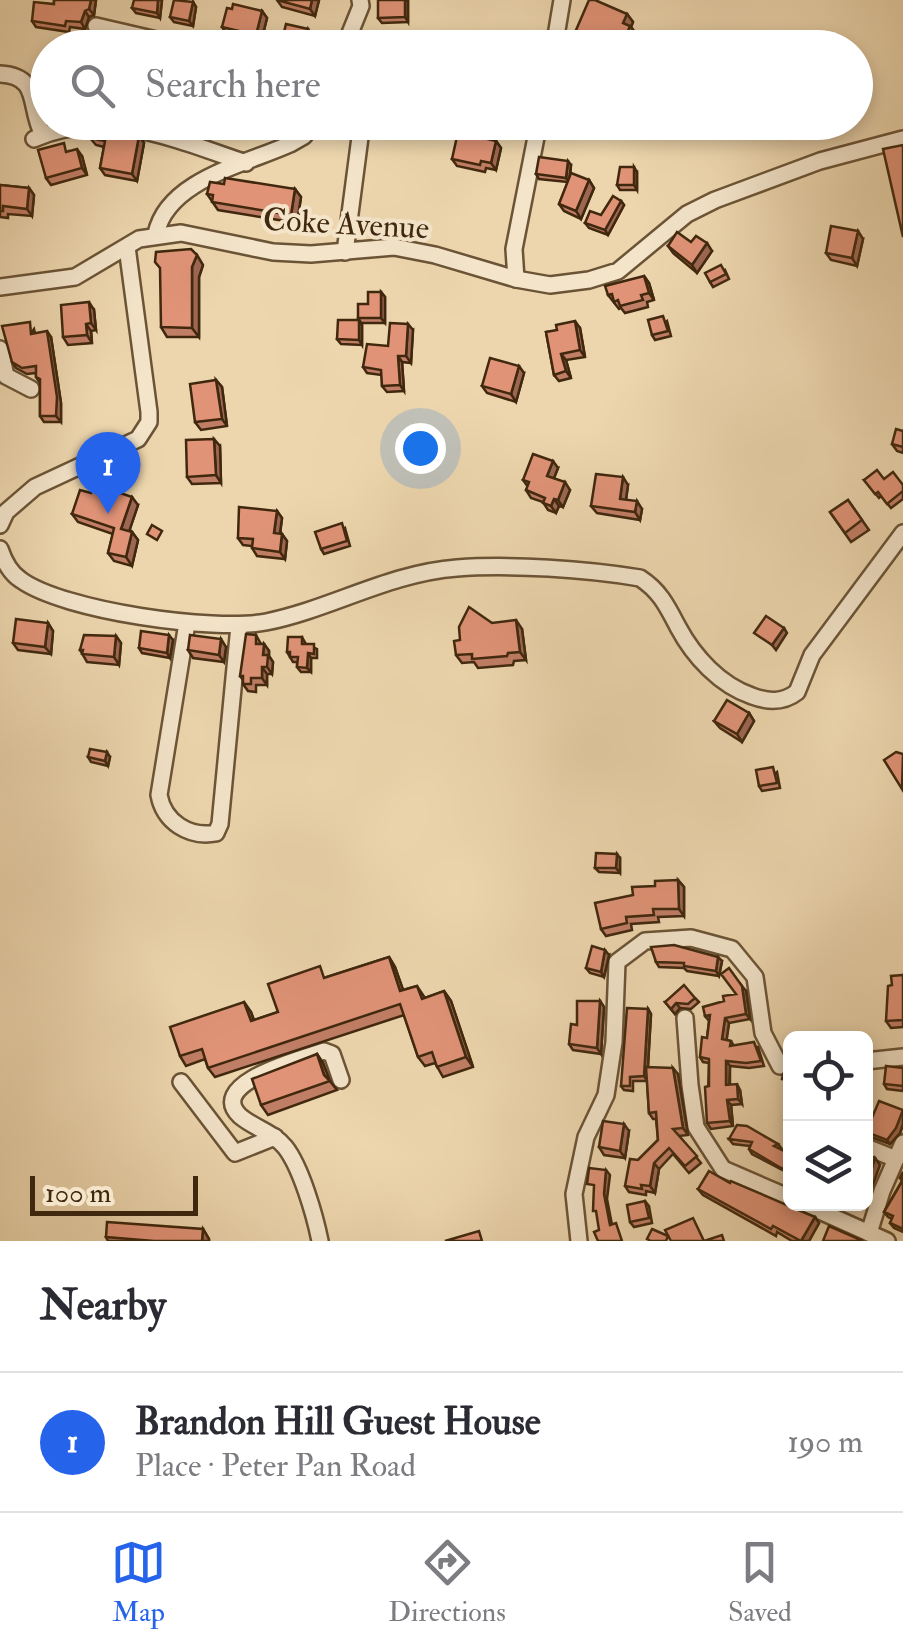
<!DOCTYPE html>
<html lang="en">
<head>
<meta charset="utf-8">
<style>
	:root { --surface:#fff; --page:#f2f2f3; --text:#2b2b33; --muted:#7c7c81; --line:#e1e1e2; --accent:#2563eb }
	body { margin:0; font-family:"IM FELL Double Pica",serif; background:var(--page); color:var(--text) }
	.controls { position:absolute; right:30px; bottom:30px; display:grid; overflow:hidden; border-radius:15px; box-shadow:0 5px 15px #0003 }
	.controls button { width:90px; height:90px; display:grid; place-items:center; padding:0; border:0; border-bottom:2px solid var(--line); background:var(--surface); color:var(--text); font:50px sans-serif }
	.scale { position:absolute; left:30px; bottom:25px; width:168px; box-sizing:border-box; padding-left:10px; border:5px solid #40280e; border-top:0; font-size:28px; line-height:35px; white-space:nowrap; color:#40280e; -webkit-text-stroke:8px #f3e4ca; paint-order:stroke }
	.you { position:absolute; left:420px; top:448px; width:35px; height:35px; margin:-25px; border:8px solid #fff; border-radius:50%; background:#1a73e8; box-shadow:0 0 0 15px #1a73e833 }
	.badge { display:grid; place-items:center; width:65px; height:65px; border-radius:50%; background:var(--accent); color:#fff; font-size:32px; font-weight:700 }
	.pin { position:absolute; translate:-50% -82px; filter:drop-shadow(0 2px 5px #0008) }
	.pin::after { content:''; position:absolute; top:52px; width:35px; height:30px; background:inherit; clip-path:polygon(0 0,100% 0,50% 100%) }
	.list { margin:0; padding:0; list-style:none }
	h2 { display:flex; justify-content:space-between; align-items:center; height:130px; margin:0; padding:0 40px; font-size:42px }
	h2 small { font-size:32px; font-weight:400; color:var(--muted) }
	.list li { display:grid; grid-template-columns:65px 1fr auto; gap:30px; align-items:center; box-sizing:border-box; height:140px; padding:0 40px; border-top:2px solid var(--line) }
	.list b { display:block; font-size:38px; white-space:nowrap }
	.list p { margin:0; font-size:32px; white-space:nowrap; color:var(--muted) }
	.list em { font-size:32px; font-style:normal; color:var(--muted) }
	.icon { flex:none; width:55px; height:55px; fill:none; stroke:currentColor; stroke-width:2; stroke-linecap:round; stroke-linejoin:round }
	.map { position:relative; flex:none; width:903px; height:1241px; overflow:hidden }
	.search { position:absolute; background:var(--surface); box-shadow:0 5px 15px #0003; left:30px; right:30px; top:30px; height:110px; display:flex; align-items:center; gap:25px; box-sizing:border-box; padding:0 35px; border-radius:55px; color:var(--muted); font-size:38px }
	.sheet { height:270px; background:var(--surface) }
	nav { display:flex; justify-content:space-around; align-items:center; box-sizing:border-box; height:140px; border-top:2px solid var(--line); background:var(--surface); font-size:28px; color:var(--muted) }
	nav a { display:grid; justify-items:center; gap:5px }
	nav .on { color:var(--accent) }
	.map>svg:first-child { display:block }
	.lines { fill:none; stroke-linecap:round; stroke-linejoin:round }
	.minor-casing { stroke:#6b5436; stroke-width:20 }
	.minor { stroke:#f3e4ca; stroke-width:15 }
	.wall { fill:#c17e66; stroke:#40280e; stroke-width:2.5 }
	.shaded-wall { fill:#9d6753; stroke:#40280e; stroke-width:2.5 }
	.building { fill:#e09377; stroke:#40280e; stroke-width:2.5 }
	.labels { text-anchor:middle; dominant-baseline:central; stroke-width:8; stroke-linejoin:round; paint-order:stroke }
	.street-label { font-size:32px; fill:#40280e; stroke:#f3e4ca }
</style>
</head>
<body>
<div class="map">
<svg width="903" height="1241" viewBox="0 0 903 1241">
	<rect width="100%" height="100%" fill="#edd6ae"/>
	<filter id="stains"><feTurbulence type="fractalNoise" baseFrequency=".002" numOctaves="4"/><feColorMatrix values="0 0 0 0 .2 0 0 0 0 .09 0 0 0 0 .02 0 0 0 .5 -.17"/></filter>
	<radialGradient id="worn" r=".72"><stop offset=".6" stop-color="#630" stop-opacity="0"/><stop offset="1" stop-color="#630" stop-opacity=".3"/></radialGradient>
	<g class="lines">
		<!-- minor casing -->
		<g class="minor-casing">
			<g id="minor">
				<polyline points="96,26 191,48"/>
				<polyline points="344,48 361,6 360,0"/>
				<polyline points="554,48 562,0"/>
				<path d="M0 74C41 76 28 107 43 135"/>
				<path d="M34 139C105 107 177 140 246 163"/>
				<path d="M156 234C167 180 246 164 290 144L304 136 314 122"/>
				<polyline points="345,252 362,122"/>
				<polyline points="516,279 514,249 539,122"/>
				<polyline points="0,287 75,277 139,239 181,233 273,252 311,254 394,247 435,255 516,279 550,285 589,280 618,271 687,214 715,200 820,161 903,139"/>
				<polyline points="0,349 6,376 31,389"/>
				<polyline points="0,525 6,512 35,487 138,439 149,422 149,412 127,247"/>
				<path d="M0 549C4 561 10 573 21 580 64 611 214 632 266 622 331 609 389 573 457 568 511 564 586 569 640 578 660 591 667 606 678 627 694 657 720 685 752 696 768 702 783 703 797 692L812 655 903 533"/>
				<path d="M187 623 159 795C164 822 189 838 216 833L220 824 239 626"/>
				<polyline points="685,1018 690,1085 696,1127 723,1169 790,1198"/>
				<polyline points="866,1061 903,1057"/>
				<polyline points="181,1082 235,1153 275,1137"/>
				<polyline points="866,1147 896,1159"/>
				<polyline points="804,1204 887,1241"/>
				<polyline points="869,1233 882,1191 903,1143"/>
				<path d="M320 1241C315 1216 301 1167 285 1147 273 1132 254 1128 240 1116 205 1083 305 1058 324 1051L332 1054 341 1080"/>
				<polyline points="579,1241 574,1194 586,1137 606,1095 614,1042 617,962 645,941 691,938 732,949 755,977 763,1033 780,1066 790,1066"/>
			</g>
		</g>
		<!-- minor -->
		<use href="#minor" class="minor"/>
	</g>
	<!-- wall -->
	<g class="wall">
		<polygon points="54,0 96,0 94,15 89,17 85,29 70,27 69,32 36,27 32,21 54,4"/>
		<polygon points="162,0 160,18 136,13 132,8"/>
		<polygon points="277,0 319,0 315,16 282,7"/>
		<polygon points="408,1 408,22 382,23 378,18"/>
		<polygon points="193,2 196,7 193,26 174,22 170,17"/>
		<polygon points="262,11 267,18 261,42 227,34 222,27"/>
		<polygon points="627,14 633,22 631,27 636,34 631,48 573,48 570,44"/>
		<polygon points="372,122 400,122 400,125 391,124 391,130 376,129"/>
		<polygon points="139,136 144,143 137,181 105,175 100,168 104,147 96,145 90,138"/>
		<polygon points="496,141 501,148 496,170 486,168 485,172 457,166 452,159"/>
		<polygon points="69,151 82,156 87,175 51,185 46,178"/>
		<polygon points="571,165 570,177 589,180 594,188 581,219 564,211 559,204 568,182 539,179 536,174"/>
		<polygon points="637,172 637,190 620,190 617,185"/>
		<polygon points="224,184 295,189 301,197 297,223 218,210 207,194"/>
		<polygon points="0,185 29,188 34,195 32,216 8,214 8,218 0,217"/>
		<polygon points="621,201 624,205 608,235 589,228 585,223 601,215"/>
		<polygon points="863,239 857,266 831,260 826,253"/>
		<polygon points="691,242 712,251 697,273 673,253 668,246"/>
		<polygon points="203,265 199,277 199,337 167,337 161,327"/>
		<polygon points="725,270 729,279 713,287 710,282"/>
		<polygon points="644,276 649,283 654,300 647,302 648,307 625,313 621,308 619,309 608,295"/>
		<polygon points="381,292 385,297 385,323 361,323 358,318"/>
		<polygon points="94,310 96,330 91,331 92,343 68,345 63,337"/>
		<polygon points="667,321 671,336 655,340 652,335"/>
		<polygon points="362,325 362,345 341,344 337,339"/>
		<polygon points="580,328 585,357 566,360 571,378 559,381 554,375 546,332"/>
		<polygon points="34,329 35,333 51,337 61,403 61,422 44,422 40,416 40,383 36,377 36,373 27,374 16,368 12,362"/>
		<polygon points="413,330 411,363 402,362 404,391 387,392 382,386 382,375 367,373 363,367 388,346"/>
		<polygon points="524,373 516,402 487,393 482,386"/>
		<polygon points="216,380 222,387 227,426 201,430 195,422"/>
		<polygon points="903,431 903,453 897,451 892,444"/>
		<polygon points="220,446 221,483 192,484 187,477"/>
		<polygon points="558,468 554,478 570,490 563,507 559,506 556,513 548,510 543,502 531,498 526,490 528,487 523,480"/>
		<polygon points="884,479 903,485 903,499 891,508 881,496 879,498 864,480"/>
		<polygon points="628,485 626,500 642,509 640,520 597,513 591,506"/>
		<polygon points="848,500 869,530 851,542 830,512"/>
		<polygon points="138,505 129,531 132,532 138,540 132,566 114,561 108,553 113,534 78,522 72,514"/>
		<polygon points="277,511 282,518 280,534 282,534 287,541 285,559 257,556 252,548 252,546 243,545 238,538"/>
		<polygon points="345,528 350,546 324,554 321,549"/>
		<polygon points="48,623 53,631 51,654 18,650 13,643"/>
		<polygon points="492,623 522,629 526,660 514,661 513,665 478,668 474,662 462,663 456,655 460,640"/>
		<polygon points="256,635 261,644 264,644 269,651 269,656 273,662 272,674 267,674 267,685 256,685 256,692 248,691 243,684 243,680 240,676"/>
		<polygon points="116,636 121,643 119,665 87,662 80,650"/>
		<polygon points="302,637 306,644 317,649 317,658 311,658 311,672 301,672 297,667 297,662 293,662 287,652"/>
		<polygon points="173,640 170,658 142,653 139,648"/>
		<polygon points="226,647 224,662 193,658 188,650"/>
		<polygon points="749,713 754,721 742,742 720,728 714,721"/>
		<polygon points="88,757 110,757 108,766 91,762"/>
		<polygon points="777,772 780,788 762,791 759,786"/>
		<polygon points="620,858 620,873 599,872 595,868"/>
		<polygon points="678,880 684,887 684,916 658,917 659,922 631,924 632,930 606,936 601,929 633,895 655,886"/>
		<polygon points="609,955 604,977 590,973 586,968"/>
		<polygon points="389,957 395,967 403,990 417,986 425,998 444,991 451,1001 473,1067 443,1077 435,1063 425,1066 418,1057 404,1015 215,1077 208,1068 205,1059 186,1066 180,1056 244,1002 251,1012 254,1020 278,1012 327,977"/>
		<polygon points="722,961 719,976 687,971 684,968 659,967 656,962"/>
		<polygon points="903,975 903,1027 891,1028 886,1021 892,985"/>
		<polygon points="746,991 750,1019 729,1023 726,1040 731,1041 734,1046 758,1047 764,1066 749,1068 730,1066 730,1085 740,1090 742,1104 731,1105 733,1126 711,1129 707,1123 709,1063 703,1062 700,1057 707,1038 709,1021 705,1016 724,1001"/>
		<polygon points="695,998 699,1002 691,1009 680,1008 675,1014 665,1002"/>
		<polygon points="600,1001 604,1007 601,1054 573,1050 569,1044 577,1025"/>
		<polygon points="648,1009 651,1014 648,1067 678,1074 688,1135 679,1136 701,1163 689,1173 673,1154 659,1169 655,1193 646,1191 646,1195 629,1192 625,1186 638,1160 658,1140 656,1119 653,1119 649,1113 647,1081 633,1081 633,1091 624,1090 621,1086"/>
		<polygon points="317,1054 323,1063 329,1080 337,1090 268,1115 261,1105"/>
		<polygon points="903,1068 903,1091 887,1089 884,1084"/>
		<polygon points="903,1110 903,1124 900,1133 890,1144 868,1136 866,1132 866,1130"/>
		<polygon points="629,1131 625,1158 604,1155 599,1147"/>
		<polygon points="729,1139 778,1144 782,1149 790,1155 790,1174 752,1154 749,1149 750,1146 733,1144"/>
		<polygon points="903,1172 903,1232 894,1228 890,1223 892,1219 888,1217 884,1212 902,1181 900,1178"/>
		<polygon points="730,1183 815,1217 819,1223 809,1241 792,1241 777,1232 776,1236 703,1195 698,1189"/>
		<polygon points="645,1201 649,1206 652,1223 634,1227 630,1222"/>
		<polygon points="203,1229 209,1239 209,1241 108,1241 106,1237"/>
	</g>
	<!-- shaded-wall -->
	<g class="shaded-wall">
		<polygon points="91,0 96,0 94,15 89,9"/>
		<polygon points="158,0 162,0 160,18 157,13"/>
		<polygon points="312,0 319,0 315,16 310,9"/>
		<polygon points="405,0 408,1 408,22 405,17"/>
		<polygon points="193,2 196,7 193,26 189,21"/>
		<polygon points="85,11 89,17 85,29 81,22"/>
		<polygon points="262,11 267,18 261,42 256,35"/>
		<polygon points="627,14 633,22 631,27 636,34 631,48 621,48 623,23"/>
		<polygon points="308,29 311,34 308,48 303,48"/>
		<polygon points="139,136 144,143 137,181 132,174"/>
		<polygon points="496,141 501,148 496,170 491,163"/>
		<polygon points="77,149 82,156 87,175 82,168"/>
		<polygon points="568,161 571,165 569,182 566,178"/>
		<polygon points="634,167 637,172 637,190 634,185"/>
		<polygon points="589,180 594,188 581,219 576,211"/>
		<polygon points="29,188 34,195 32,216 27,209"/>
		<polygon points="295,189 301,197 297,223 291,215"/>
		<polygon points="621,201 624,205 608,235 605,230"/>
		<polygon points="858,231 863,239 857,266 852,258"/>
		<polygon points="707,243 712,251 697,273 692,265"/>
		<polygon points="197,255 203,265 199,277 199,337 192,328 192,267"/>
		<polygon points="644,276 649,283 654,300 649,293"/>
		<polygon points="381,292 385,297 385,323 381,318"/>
		<polygon points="89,302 94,310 96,330 91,323"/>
		<polygon points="359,320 362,325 362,345 359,340"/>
		<polygon points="575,321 580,328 585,357 580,350"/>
		<polygon points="86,324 91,331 92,343 87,335"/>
		<polygon points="408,324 413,330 411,363 406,356"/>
		<polygon points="47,331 51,337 61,403 61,422 56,416"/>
		<polygon points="561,354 566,360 571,378 566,371"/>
		<polygon points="398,356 402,362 404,391 400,385"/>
		<polygon points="519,366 524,373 516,402 511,394"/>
		<polygon points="216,380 222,387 227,426 222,419"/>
		<polygon points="214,439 220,446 221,483 216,475"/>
		<polygon points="553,461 558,468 552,483 547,476"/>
		<polygon points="623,477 628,485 625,506 620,499"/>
		<polygon points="565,482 570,490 563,507 558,500"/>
		<polygon points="132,497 138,505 127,538 121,529"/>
		<polygon points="554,499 559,506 556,513 551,506"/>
		<polygon points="637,501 642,509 640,520 635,512"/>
		<polygon points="277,511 282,518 279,540 274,533"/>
		<polygon points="132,532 138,540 132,566 126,557"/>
		<polygon points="282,534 287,541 285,559 280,552"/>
		<polygon points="516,620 522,629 526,660 520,652"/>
		<polygon points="48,623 53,631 51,654 45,647"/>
		<polygon points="784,628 787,633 776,650 772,645"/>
		<polygon points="169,635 173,640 170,658 167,653"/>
		<polygon points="116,636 121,643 119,665 114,657"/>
		<polygon points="221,639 226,647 224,662 219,655"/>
		<polygon points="264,644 269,651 269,656 273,662 272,674 267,667 263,655"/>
		<polygon points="308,653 311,658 311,672 307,668"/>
		<polygon points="262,667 267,674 267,685 262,678"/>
		<polygon points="749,713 754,721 742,742 737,734"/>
		<polygon points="107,752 110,757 108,766 105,761"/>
		<polygon points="617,854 620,858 620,873 616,868"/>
		<polygon points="678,880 684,887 684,916 679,909"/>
		<polygon points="605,950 609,955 604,977 601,972"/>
		<polygon points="389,957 395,967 407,1001 400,991"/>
		<polygon points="718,957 722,961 719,976 716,971"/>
		<polygon points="742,986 746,991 750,1019 746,1014"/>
		<polygon points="444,991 451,1001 473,1067 466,1057"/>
		<polygon points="600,1001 604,1007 601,1054 597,1048"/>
		<polygon points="244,1002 251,1012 257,1030 251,1021"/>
		<polygon points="676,1003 680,1008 675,1014 671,1009"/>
		<polygon points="648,1009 651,1014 647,1081 644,1076"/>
		<polygon points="725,1018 729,1023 726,1045 722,1039"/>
		<polygon points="317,1054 323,1063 330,1081 324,1075"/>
		<polygon points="726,1061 730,1066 729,1090 726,1085"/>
		<polygon points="673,1068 678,1074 688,1135 683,1128"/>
		<polygon points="737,1084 740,1090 742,1104 738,1099"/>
		<polygon points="727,1100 731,1105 733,1126 730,1121"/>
		<polygon points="903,1110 903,1124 900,1133 890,1144 887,1140"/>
		<polygon points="624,1124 629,1131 625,1158 620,1151"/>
		<polygon points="875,1158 880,1165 868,1198 866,1194 866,1186"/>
		<polygon points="654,1163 659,1169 655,1193 650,1186"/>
		<polygon points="606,1170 610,1175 607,1199 613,1230 610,1225 604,1194"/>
		<polygon points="815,1217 819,1223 809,1241 801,1241"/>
		<polygon points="203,1229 209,1239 209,1241 202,1241"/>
	</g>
	<!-- building -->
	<g class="building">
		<polygon points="54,0 91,0 89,9 85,11 81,22 66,21 65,26 32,21 34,2 54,4"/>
		<polygon points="134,0 158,0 157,13 132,8"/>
		<polygon points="174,0 193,2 189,21 170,17"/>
		<polygon points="277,0 312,0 310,9"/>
		<polygon points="378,0 405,0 405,17 378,18"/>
		<polygon points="589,0 595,0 627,14 623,23 630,26 621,48 615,48 598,40 604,48 583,48 570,44"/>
		<polygon points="233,4 262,11 256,35 222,27 227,8 232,9"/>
		<polygon points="286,24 308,29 303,48 292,48 293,43 282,40"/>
		<polygon points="116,43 141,48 115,48"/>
		<polygon points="92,130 139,136 132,174 100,168 105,141 90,138"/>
		<polygon points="458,132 496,141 491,163 481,161 480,165 452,159"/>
		<polygon points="64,143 66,152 77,149 82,168 46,178 38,150"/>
		<polygon points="903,145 903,237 883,149"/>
		<polygon points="539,157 568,161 566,178 536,174"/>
		<polygon points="620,167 634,167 634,185 617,185"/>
		<polygon points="571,173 589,180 576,211 559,204"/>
		<polygon points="225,178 295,189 291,215 212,202 213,195 207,194 210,182 224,184"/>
		<polygon points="0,185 29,188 27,209 3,206 3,211 0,211"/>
		<polygon points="613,196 621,201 605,230 585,223 590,211 601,215"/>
		<polygon points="831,226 858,231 852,258 826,253"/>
		<polygon points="677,232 691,242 696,236 707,243 692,265 668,246"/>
		<polygon points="191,249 197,255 192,267 192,328 161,327 160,268 155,262 156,252"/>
		<polygon points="721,265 726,274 710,282 705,273"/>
		<polygon points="644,276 649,293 641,295 643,300 620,306 618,300 614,302 612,294 608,295 605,286"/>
		<polygon points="368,292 381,292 381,318 358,318 358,304 368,304"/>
		<polygon points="89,302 91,323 86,324 87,335 63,337 61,305"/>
		<polygon points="663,316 668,331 652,335 648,320"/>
		<polygon points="338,320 359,320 359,340 337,339"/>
		<polygon points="575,321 580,350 561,354 566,371 554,375 546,332 557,330 556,325"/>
		<polygon points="30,322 31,334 47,331 57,397 56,416 40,416 40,379 36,377 36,366 22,368 12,362 2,326"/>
		<polygon points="390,323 408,324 406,356 398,356 400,385 382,386 381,370 363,367 367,344 388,346"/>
		<polygon points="490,358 519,366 511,394 482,386"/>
		<polygon points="216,380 222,419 195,422 190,384"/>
		<polygon points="896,429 903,431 903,447 892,444"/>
		<polygon points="214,439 216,475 187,477 186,440"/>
		<polygon points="533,454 553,461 547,476 565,482 558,500 554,499 551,506 543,503 545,498 526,490 529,482 523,480"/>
		<polygon points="877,470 884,479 893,472 903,485 903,491 887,504 878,492 875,494 864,480"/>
		<polygon points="596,474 623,477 620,499 637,501 635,512 591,506"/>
		<polygon points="94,484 132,497 121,529 132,532 126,557 108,553 114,528 72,514 80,490 91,493"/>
		<polygon points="848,500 862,520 845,533 830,512"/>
		<polygon points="239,507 277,511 274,533 282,534 280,552 252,548 253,539 238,538"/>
		<polygon points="342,523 347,541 321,549 315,532"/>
		<polygon points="152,525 162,531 157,540 147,534"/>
		<polygon points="469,607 492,623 516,620 520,652 508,653 507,656 472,659 472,654 456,655 454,641 460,640 459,627"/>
		<polygon points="766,616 784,628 772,645 754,633"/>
		<polygon points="16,619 48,623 45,647 13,643"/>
		<polygon points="141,631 169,635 167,653 139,648"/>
		<polygon points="246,634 256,635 256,644 264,644 263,655 268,655 267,667 262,667 262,678 251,678 251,684 243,684 243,676 240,676"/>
		<polygon points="84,635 116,636 114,657 82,654 83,650 80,650"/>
		<polygon points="190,635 221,639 219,655 188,650"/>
		<polygon points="288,637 302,637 302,644 314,644 314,654 308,653 307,668 297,667 298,657 290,657 290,652 287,652"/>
		<polygon points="727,700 749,713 737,734 714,721"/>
		<polygon points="90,749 107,752 105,761 88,757"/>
		<polygon points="896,752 903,754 902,789 884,760"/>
		<polygon points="773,767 777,783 759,786 756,770"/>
		<polygon points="596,853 617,854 616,868 595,868"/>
		<polygon points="678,880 679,909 653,909 654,915 626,917 627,923 601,929 595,903 633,895 632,887 655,886 655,881"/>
		<polygon points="674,945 718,957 716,971 684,966 684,963 656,962 651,947"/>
		<polygon points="592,946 605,950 601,972 586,968"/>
		<polygon points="389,957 400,991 417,986 422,999 444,991 466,1057 437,1067 432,1052 418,1057 400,1004 208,1068 202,1049 180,1056 170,1027 244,1002 251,1021 278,1012 268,984 320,966 324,978"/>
		<polygon points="729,968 742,986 746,1014 725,1018 722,1039 731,1041 730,1046 754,1042 761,1061 746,1063 726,1061 726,1085 737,1084 738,1099 727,1100 730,1121 707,1123 705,1087 709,1086 709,1059 700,1057 702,1037 707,1038 710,1015 705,1016 703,1007 724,1001 723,996 736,994 721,974"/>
		<polygon points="903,975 903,1020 886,1021 888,986 892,985 891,976"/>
		<polygon points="684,985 695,998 688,1004 676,1003 671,1009 665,1002"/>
		<polygon points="577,1001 600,1001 597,1048 569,1044 571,1024 577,1025"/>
		<polygon points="627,1008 648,1009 644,1076 630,1077 630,1086 621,1086"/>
		<polygon points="317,1054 324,1075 330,1081 261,1105 252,1079"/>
		<polygon points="886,1066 903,1068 903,1086 884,1084"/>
		<polygon points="646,1067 673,1068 683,1128 673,1129 697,1156 685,1166 669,1148 654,1163 650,1186 641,1185 642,1189 625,1186 630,1159 638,1160 658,1140 656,1112 649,1113"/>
		<polygon points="783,1074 790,1075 790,1081 782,1079"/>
		<polygon points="879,1101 903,1110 896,1128 887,1140 866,1132"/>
		<polygon points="603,1121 624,1124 620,1151 599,1147"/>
		<polygon points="737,1125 747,1126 778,1144 774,1146 790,1154 788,1156 790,1157 790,1171 781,1168 749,1149 752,1142 729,1139"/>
		<polygon points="866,1154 875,1158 866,1186"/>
		<polygon points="589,1168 606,1170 604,1194 610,1225 616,1223 622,1241 598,1241 594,1232 599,1230 596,1211 593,1211 594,1185 587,1184"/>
		<polygon points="709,1171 730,1183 731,1181 815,1217 801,1241 773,1226 771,1229 698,1189"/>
		<polygon points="903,1172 903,1229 890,1223 893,1216 884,1212 903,1180 900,1178"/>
		<polygon points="645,1201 649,1218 630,1222 627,1205"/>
		<polygon points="693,1218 704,1241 722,1235 724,1241 671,1241 665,1230"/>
		<polygon points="107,1222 203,1229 202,1241 154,1241 106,1237"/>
		<polygon points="829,1226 863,1241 823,1241"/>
		<polygon points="652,1229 668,1236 666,1241 651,1241 647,1239"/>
		<polygon points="479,1231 482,1241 445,1241"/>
	</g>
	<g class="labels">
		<!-- street labels -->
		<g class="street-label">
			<text transform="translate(346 224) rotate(3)">Coke Avenue</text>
		</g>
	</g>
	<rect width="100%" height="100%" filter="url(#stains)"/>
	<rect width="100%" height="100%" fill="url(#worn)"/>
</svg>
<div class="controls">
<button><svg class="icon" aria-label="locate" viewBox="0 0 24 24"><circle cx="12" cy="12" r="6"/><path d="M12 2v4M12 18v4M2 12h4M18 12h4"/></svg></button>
<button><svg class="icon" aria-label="layers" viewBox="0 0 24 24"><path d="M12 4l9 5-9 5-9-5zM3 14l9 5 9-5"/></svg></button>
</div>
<div class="scale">100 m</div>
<div class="you"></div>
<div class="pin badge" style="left:108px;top:514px">1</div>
<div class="search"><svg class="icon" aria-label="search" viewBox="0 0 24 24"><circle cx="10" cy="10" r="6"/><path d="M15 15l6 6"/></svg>Search here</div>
</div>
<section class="sheet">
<h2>Nearby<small></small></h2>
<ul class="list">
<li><span class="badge">1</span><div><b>Brandon Hill Guest House</b><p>Place · Peter Pan Road</p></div><em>190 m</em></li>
</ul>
</section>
<nav>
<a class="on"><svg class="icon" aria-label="map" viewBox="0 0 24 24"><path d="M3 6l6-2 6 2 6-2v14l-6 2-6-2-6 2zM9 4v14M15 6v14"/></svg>Map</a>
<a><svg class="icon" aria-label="directions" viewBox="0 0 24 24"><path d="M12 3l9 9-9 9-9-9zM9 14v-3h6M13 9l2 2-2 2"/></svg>Directions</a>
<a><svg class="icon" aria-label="saved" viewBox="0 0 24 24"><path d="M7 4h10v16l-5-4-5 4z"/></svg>Saved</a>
</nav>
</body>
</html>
